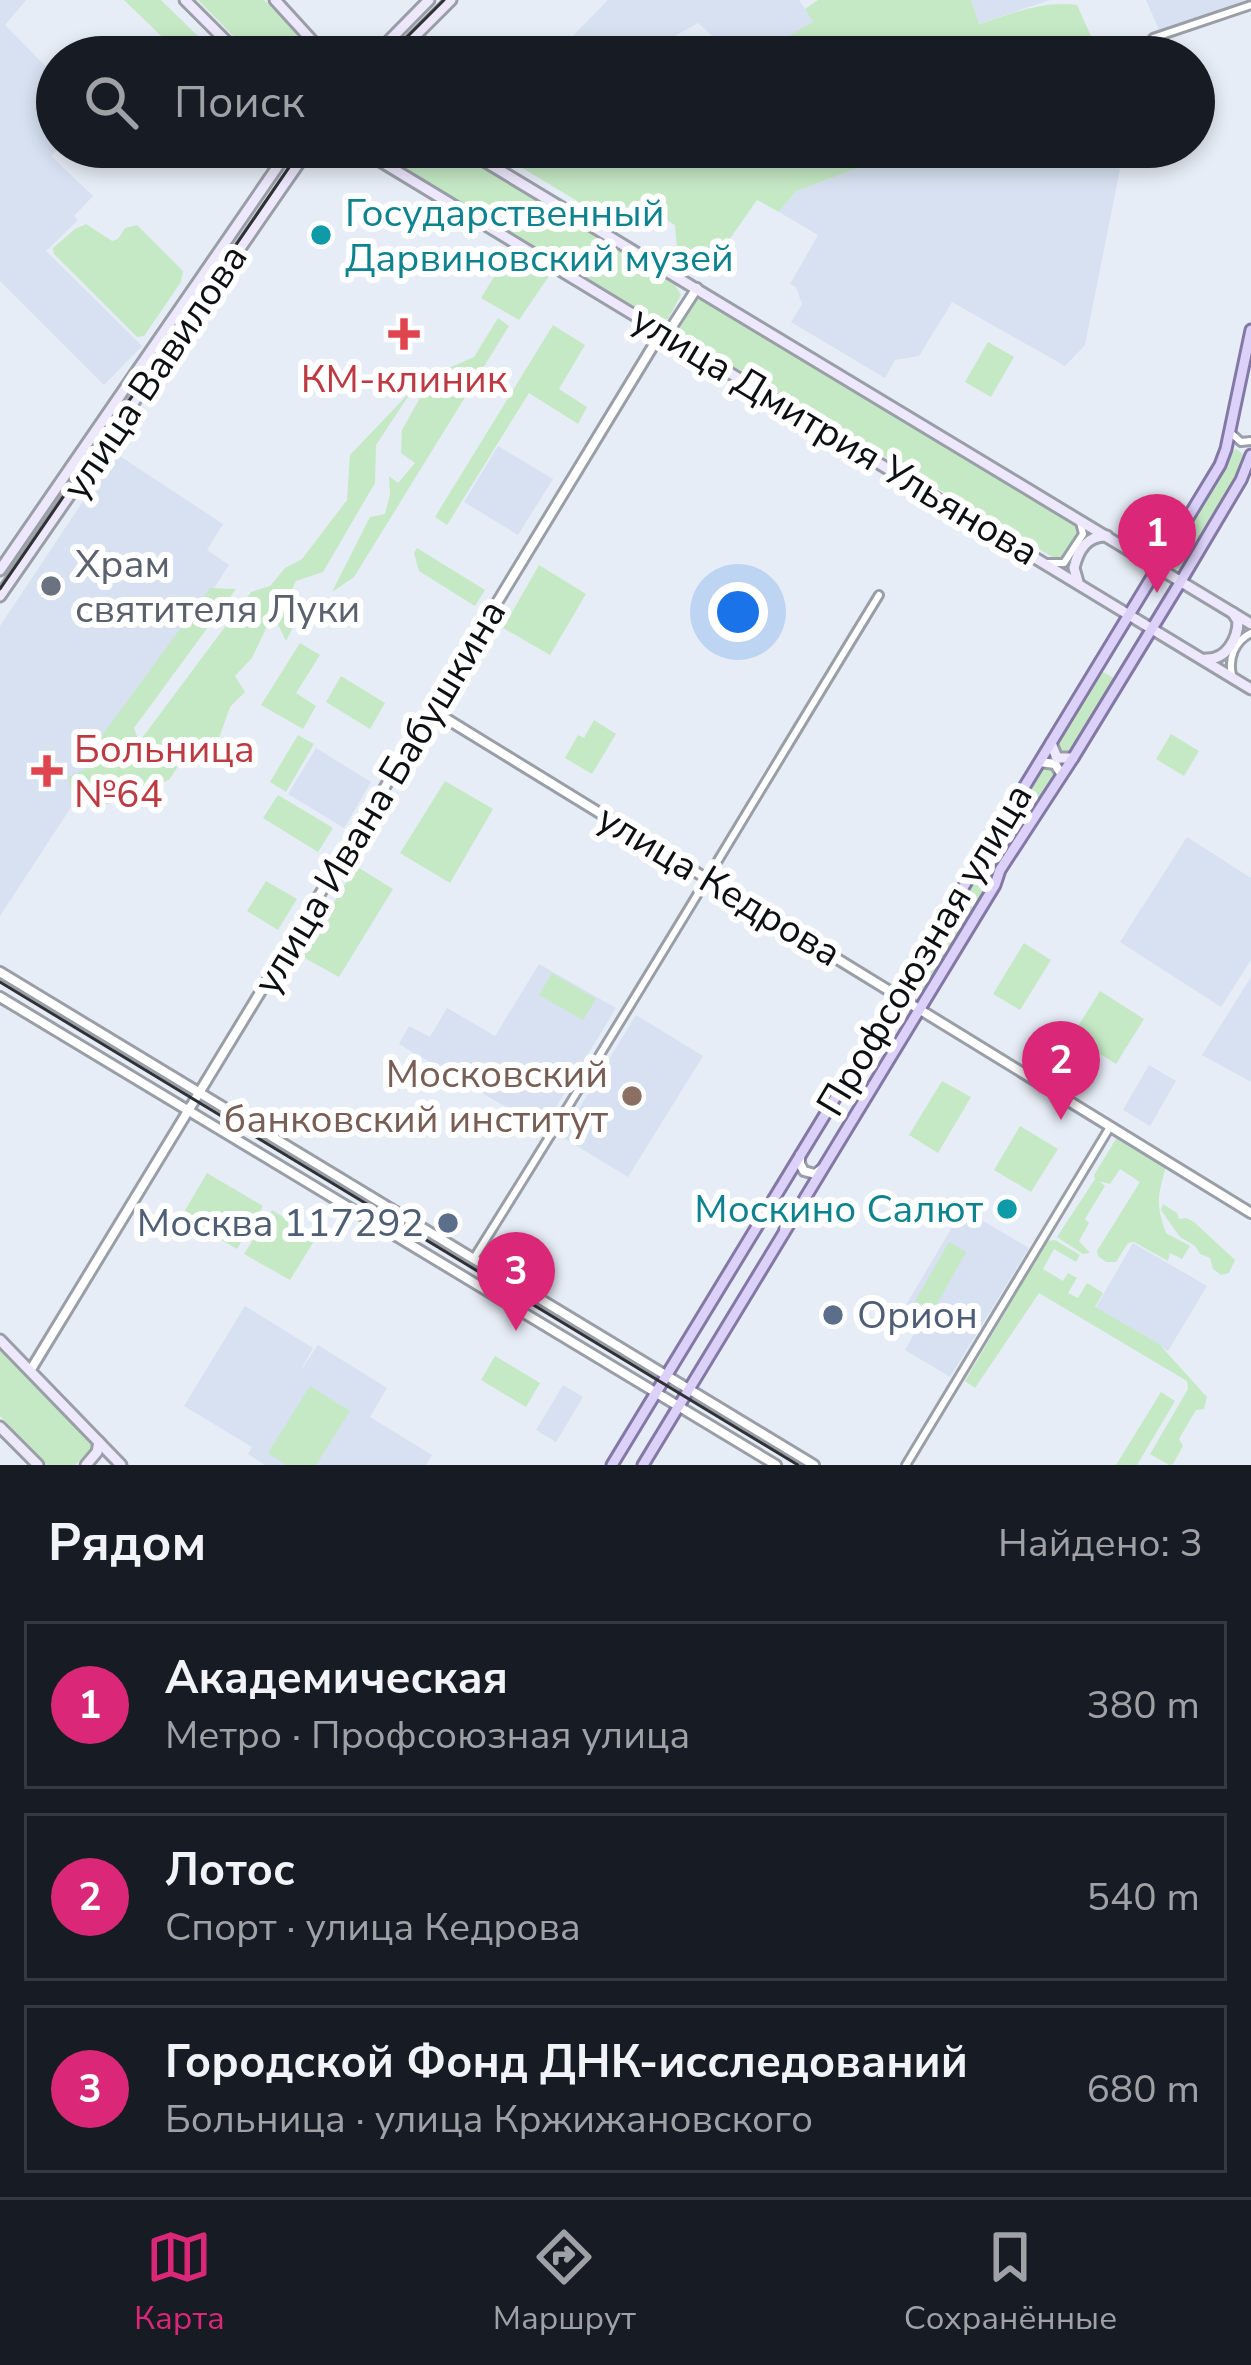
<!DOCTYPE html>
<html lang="ru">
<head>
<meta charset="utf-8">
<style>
	:root { --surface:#171b24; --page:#242831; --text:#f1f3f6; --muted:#9ea1a6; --line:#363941; --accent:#db2777 }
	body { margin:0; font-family:"Nunito Sans",sans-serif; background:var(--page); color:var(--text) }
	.you { position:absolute; left:738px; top:612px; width:42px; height:42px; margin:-30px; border:9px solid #fff; border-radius:50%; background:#1a73e8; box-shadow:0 0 0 18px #1a73e833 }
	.badge { display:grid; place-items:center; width:78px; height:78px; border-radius:50%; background:var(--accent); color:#fff; font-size:39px; font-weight:700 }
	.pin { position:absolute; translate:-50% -99px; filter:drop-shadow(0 3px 6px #0008) }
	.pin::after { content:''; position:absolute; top:63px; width:42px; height:36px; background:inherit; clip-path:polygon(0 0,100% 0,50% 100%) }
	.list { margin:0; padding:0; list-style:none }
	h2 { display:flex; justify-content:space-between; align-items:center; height:156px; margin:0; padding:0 48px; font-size:51px }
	h2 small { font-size:39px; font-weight:400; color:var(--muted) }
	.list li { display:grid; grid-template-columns:78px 1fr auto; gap:36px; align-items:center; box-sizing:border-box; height:168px; margin:0 24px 24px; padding:0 24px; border:3px solid var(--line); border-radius:0px }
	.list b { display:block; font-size:45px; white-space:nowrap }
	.list p { margin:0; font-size:39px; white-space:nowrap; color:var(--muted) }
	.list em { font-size:39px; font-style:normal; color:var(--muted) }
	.icon { flex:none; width:66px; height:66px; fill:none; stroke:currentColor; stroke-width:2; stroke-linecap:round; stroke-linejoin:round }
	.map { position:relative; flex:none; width:1251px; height:1465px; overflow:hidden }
	.search { position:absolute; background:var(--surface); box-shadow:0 6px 18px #0003; left:36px; right:36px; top:36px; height:132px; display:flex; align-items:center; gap:30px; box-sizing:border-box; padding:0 42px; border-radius:66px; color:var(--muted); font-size:45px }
	.sheet { height:732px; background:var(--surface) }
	nav { display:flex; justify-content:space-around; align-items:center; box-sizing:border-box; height:168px; border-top:3px solid var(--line); background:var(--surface); font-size:33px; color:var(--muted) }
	nav a { display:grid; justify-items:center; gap:6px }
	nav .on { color:var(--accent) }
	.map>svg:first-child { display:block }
	.built { fill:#d7e1f1 }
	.green { fill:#c5e9c5 }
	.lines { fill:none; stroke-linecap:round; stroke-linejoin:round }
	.minor-casing { stroke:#999ea7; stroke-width:12 }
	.tertiary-casing { stroke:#999ea7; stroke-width:14 }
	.secondary-casing { stroke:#999ea7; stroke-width:15 }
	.primary-casing { stroke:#8479a5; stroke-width:15 }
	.minor { stroke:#fff; stroke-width:6 }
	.tertiary { stroke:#fff; stroke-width:8 }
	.secondary { stroke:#ede8fc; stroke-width:9 }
	.primary { stroke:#dcd1f8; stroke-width:9 }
	.tram { stroke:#2f3135; stroke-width:3 }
	.culture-dot { fill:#0f9aa8; stroke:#fff; stroke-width:4.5 }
	.health-dot { fill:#e0444e; stroke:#fff; stroke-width:4.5 }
	.worship-dot { fill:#6b7280; stroke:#fff; stroke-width:4.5 }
	.education-dot { fill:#8d6e63; stroke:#fff; stroke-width:4.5 }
	.service-dot { fill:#5c6f8a; stroke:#fff; stroke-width:4.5 }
	.labels { text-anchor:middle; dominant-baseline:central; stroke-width:12; stroke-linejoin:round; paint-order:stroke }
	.culture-label { font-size:39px; fill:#0d838f; stroke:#fff; text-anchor:start }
	.street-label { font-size:39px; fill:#0d0f12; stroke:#fff }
	.health-label { font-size:39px; fill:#be3a42; stroke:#fff }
	.worship-label { font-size:39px; fill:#5b616d; stroke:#fff; text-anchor:start }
	.education-label { font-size:39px; fill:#785e54; stroke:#fff; text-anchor:end }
	.service-label { font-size:39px; fill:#4e5e75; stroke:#fff; text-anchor:end }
</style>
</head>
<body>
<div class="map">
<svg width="1251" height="1465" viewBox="0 0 1251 1465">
	<rect width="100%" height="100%" fill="#e7edf7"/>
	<!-- built -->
	<g class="built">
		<polygon points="0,0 26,0 5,25 57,78 57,147 60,147 51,156 93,196 74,216 78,220 46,251 142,346 104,385 0,281"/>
		<polygon points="608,0 799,0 814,22 770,47 746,57 736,57 698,23 637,57 575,57 564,45"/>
		<polygon points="971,0 1050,0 978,24"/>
		<polygon points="1146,0 1246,0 1159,30"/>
		<polygon points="915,147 1125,147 1123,158 1113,156 1111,166 1120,169 1085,345 1065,366 952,302 919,356 895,360 885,378 791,322 802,304 796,287 790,284 818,235 779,212 796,191"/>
		<polygon points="498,446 553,479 518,535 464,502"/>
		<polygon points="115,453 223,524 207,550 229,565 0,916 0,626"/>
		<polygon points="316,748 371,782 344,828 288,794"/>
		<polygon points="1187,837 1251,878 1251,960 1221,1007 1120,942"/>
		<polygon points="539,964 616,1008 543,1129 399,1044 409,1026 430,1037 447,1008 495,1036"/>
		<polygon points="1251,977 1251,1082 1202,1055"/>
		<polygon points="636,1015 703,1056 628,1177 562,1137"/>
		<polygon points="1149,1065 1176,1081 1150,1126 1123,1110"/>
		<polygon points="963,1209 1029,1248 950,1377 905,1350 915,1332 897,1320"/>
		<polygon points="1133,1243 1207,1286 1168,1351 1095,1309"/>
		<polygon points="245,1306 313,1348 299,1373 318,1345 387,1388 370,1417 432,1455 426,1465 265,1465 248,1454 252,1447 184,1406"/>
		<polygon points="563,1385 583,1397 556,1442 536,1430"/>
	</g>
	<!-- green -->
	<g class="green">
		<polygon points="124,0 161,0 209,47 199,57 183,57"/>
		<polygon points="198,0 264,0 313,49 311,57 254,57"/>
		<path d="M818 0H971L979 24C1009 14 1046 0 1077 5L1092 38 1035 57H746L770 47 813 22 805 9Z"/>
		<polygon points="371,147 449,147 674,283 681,295 668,319 658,321"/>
		<polygon points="513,147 541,149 915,147 796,191 779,212 757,200 703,277 678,262 675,225 634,201 612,222 501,155"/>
		<polygon points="86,224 112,241 118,239 125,228 137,225 183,271 181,282 144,336 137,337 54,254 53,248 75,229"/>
		<polygon points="509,252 549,276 519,320 481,298"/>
		<polygon points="702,299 1079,525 1081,534 1066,559 1054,558 681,335 679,326 696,300"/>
		<polygon points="498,318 509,326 354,577 332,592 370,517 385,514 390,494 389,476 398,483 415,463 401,453 402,430 433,375 474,357"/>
		<polygon points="553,325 585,345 559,389 587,407 578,424 529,393 447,525 435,517"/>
		<polygon points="988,342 1014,357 991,397 965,382"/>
		<polygon points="413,389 376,445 375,483 323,572 296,581 283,608 296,621 286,641 273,614 252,658 235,676 245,692 230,707 211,761 191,747 169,780 105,805 72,798 68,777 84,770 90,752 210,588 236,589 134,728 139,742 251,592 270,586 285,568 302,559 347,500 350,455"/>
		<polygon points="1236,449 1243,454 1237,474 1183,567 1176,569 1170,565 1169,560 1231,453"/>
		<polygon points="417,548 485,590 475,606 419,571 414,553"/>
		<polygon points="539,565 586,594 550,655 503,628"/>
		<polygon points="300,643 320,655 296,693 316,706 303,729 261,705"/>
		<polygon points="1101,671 1114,678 1064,758 1055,748"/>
		<polygon points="341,676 385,703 370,729 326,702"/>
		<polygon points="594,720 616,734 592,774 565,758 578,735 584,738"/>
		<polygon points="1171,734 1199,751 1184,776 1156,759"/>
		<polygon points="298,735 314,744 286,792 270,782"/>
		<polygon points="1047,768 1052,769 1055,777 921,995 916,997 907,993 1042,770"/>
		<polygon points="445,781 493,809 450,883 400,853"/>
		<polygon points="278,795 333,828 318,852 263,818"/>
		<polygon points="356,866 393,889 339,977 301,956"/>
		<polygon points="266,881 297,899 278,930 247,911"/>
		<polygon points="1024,943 1051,960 1020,1010 993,994"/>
		<polygon points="552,973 596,999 583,1020 539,995"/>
		<polygon points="1100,991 1144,1019 1116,1064 1072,1036"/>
		<polygon points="942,1081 971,1097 938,1153 909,1135"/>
		<polygon points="1020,1126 1058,1149 1031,1192 994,1170"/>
		<path d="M1121 1138 1166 1166C1158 1197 1155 1201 1166 1233L1190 1246 1182 1259 1170 1253 1168 1261 1134 1242 1128 1243 1116 1262H1106L1098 1256 1097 1251 1140 1182 1120 1169 1110 1184 1099 1181 1105 1186 1085 1219 1089 1223 1079 1241 1090 1253 1083 1254 1057 1237 1095 1179 1094 1175 1116 1139Z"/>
		<polygon points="207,1173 263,1206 237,1249 181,1217"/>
		<polygon points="1163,1204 1177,1213 1179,1219 1186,1218 1194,1222 1235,1260 1229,1273 1221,1275 1213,1269 1210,1258 1200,1254 1195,1246 1180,1237 1161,1210"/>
		<polygon points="272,1210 316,1238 290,1280 244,1254"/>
		<polygon points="1055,1240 1080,1255 1076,1262 1054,1249 1043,1269 1063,1281 1068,1273 1077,1278 1068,1293 1078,1298 1087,1283 1103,1293 1095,1307 1159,1344 1207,1397 1204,1409 1196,1410 1179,1439 1183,1446 1173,1464 1169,1465 1150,1454 1188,1389 1187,1381 1039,1293 975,1388 965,1381 1047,1241"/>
		<polygon points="949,1242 966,1252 933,1311 915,1301"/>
		<polygon points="0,1350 91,1440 92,1449 75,1465 47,1465 0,1416"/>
		<polygon points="495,1356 540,1383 526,1407 481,1380"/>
		<polygon points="310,1386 350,1411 316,1465 286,1465 268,1453"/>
		<polygon points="1161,1392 1175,1401 1137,1465 1116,1465"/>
	</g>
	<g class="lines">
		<!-- minor casing -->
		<g class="minor-casing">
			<g id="minor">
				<polyline points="1153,38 1251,5"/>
				<polyline points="1232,434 1241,442 1251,441"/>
				<polyline points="1047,563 1064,563 1083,534 1080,522"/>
				<path d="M1232 675C1228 658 1235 641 1251 633"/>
				<path d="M474 1258C612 1039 744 816 879 595"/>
				<polyline points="906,1465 1110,1127"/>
			</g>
		</g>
		<!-- tertiary casing -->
		<g class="tertiary-casing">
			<g id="tertiary">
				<polyline points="432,710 1251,1213"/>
				<polyline points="1040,762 1055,764 1062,775"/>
				<polyline points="0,972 814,1465"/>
				<polyline points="0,997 776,1465"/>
				<polyline points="800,1155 800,1164 804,1171 815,1174 823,1168"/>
				<polyline points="761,1219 770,1214 780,1217 785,1223 784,1233"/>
				<polyline points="30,1371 656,341 673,325 697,288"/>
			</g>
		</g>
		<!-- secondary casing -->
		<g class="secondary-casing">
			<g id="secondary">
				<polyline points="185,0 242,57"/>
				<polyline points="275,0 327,57"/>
				<polyline points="373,57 429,0"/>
				<polyline points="394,57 451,0"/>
				<polyline points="357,147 1251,689"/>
				<polyline points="461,147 1251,624"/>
				<polyline points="0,570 291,147"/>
				<path d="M1078 582 1074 568C1078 550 1088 535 1107 536"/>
				<polyline points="0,596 310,147"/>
				<path d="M1206 659C1226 660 1238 639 1238 621L1233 613"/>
				<polyline points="1051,743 1057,758 1073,758"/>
				<polyline points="0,1340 121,1465"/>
				<polyline points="0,1427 38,1465"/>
				<polyline points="86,1465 97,1452 99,1442"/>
			</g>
		</g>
		<!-- primary casing -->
		<g class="primary-casing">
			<g id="primary">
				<polyline points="612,1465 1220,465 1226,449 1251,330"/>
				<polyline points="643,1465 995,885 1000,870 1073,758 1181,581 1241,480 1251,455"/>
			</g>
		</g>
		<!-- minor -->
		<use href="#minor" class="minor"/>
		<!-- tertiary -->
		<use href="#tertiary" class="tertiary"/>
		<!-- secondary -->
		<use href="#secondary" class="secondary"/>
		<!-- primary -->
		<use href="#primary" class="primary"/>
		<!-- tram -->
		<g class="tram">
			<polyline points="387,57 444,0"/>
			<polyline points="0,589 303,147"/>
			<polyline points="0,982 798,1465"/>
		</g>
	</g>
	<!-- markers -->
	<g class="culture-dot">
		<circle cx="321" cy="235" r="12"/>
		<circle cx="1007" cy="1209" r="12"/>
	</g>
	<g class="health-dot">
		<path d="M398 316h12v12h12v12h-12v12h-12v-12h-12v-12h12z"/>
		<path d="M41 753h12v12h12v12h-12v12h-12v-12h-12v-12h12z"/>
	</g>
	<circle class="worship-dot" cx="51" cy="586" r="12"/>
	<circle class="education-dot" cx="632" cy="1096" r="12"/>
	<g class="service-dot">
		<circle cx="448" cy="1223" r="12"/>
		<circle cx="833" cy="1315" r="12"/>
	</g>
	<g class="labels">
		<!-- culture labels -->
		<g class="culture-label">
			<text x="345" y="213">Государственный<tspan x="345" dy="45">Дарвиновский музей</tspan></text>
			<text x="983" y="1209" text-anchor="end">Москино Салют</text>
		</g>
		<!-- street labels -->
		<g class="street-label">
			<text transform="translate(155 372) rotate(-56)">улица Вавилова</text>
			<text transform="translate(835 436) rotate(31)">улица Дмитрия Ульянова</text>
			<text transform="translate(380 797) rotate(-59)">улица Ивана Бабушкина</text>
			<text transform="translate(719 886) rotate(31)">улица Кедрова</text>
			<text transform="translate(925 950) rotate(-59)">Профсоюзная улица</text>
		</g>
		<!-- health labels -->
		<g class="health-label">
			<text x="404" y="379">КМ-клиник</text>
			<text x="74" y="749" text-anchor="start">Больница<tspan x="74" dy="45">№64</tspan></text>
		</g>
		<!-- worship labels -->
		<g class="worship-label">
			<text x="75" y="564">Храм<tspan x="75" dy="45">святителя Луки</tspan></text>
		</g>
		<!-- education labels -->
		<g class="education-label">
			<text x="608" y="1074">Московский<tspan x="608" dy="45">банковский институт</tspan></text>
		</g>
		<!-- service labels -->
		<g class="service-label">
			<text x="424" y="1223">Москва 117292</text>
			<text x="857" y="1315" text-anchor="start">Орион</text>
		</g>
	</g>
</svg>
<div class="you"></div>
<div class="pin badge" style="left:1157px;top:593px">1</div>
<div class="pin badge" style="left:1061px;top:1120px">2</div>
<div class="pin badge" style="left:516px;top:1331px">3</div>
<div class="search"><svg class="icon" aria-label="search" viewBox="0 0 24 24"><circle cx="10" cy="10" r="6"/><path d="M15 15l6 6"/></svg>Поиск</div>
</div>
<section class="sheet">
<h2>Рядом<small>Найдено: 3</small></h2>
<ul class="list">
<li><span class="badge">1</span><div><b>Академическая</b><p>Метро · Профсоюзная улица</p></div><em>380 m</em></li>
<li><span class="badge">2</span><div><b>Лотос</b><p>Спорт · улица Кедрова</p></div><em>540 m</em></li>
<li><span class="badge">3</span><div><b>Городской Фонд ДНК-исследований</b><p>Больница · улица Кржижановского</p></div><em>680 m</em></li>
</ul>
</section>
<nav>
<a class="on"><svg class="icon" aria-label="map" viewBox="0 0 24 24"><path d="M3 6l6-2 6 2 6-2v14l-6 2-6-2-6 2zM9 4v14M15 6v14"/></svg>Карта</a>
<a><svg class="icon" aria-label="directions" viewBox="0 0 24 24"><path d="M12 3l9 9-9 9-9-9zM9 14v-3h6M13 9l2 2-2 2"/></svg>Маршрут</a>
<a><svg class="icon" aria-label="saved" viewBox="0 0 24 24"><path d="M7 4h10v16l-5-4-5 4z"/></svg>Сохранённые</a>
</nav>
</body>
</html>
